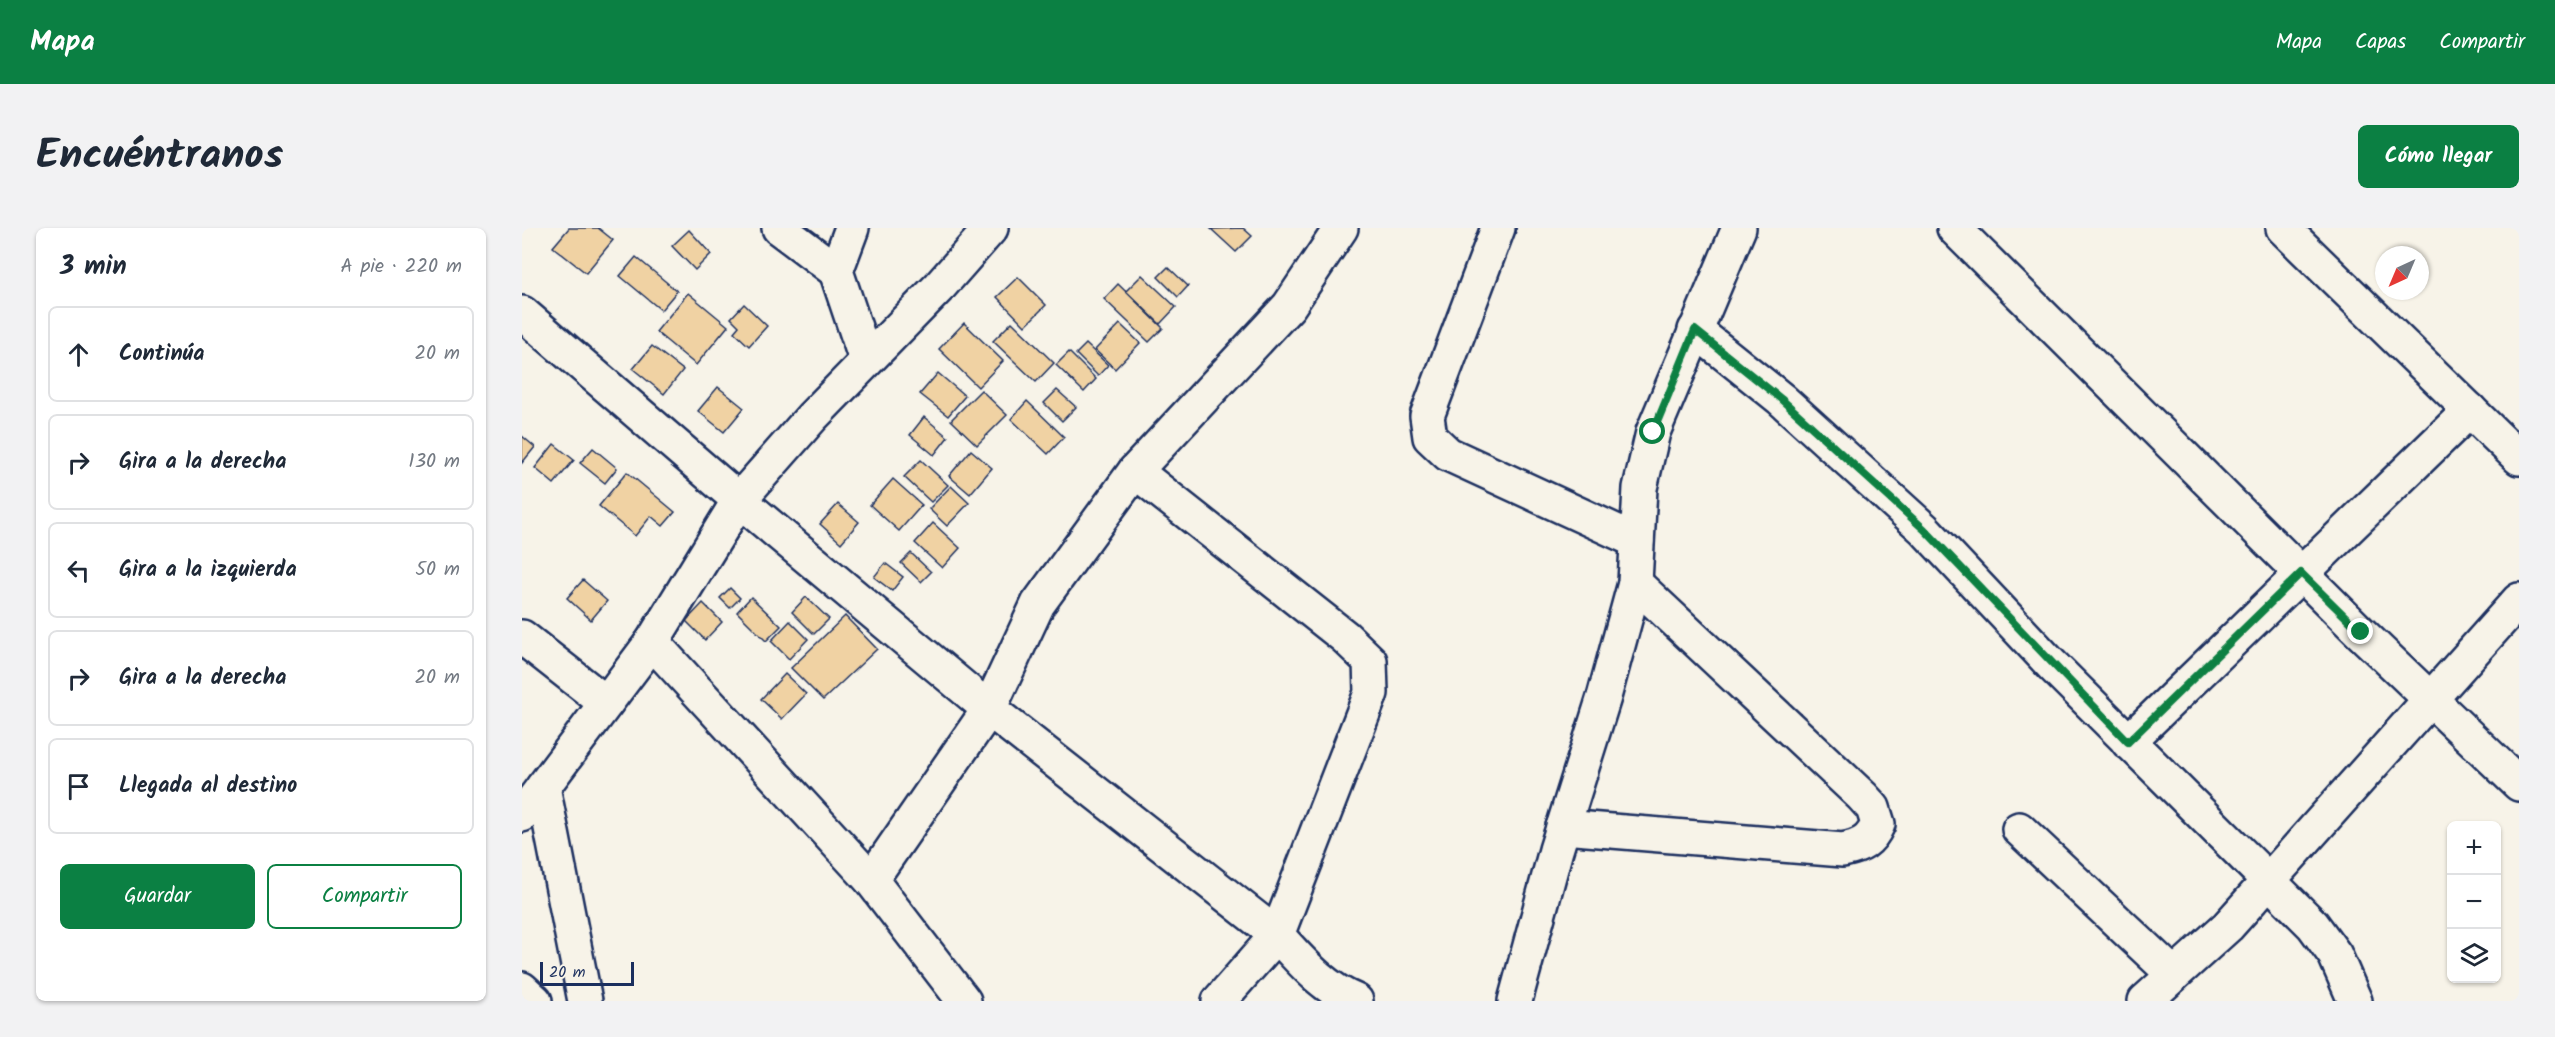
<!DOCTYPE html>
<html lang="es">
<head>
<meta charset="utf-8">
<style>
	:root { --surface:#fff; --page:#f2f2f3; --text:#1f2937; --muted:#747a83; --line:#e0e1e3; --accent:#0b8043 }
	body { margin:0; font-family:Kalam,sans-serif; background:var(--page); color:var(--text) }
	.controls { position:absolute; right:18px; bottom:18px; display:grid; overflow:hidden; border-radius:9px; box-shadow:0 2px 4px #0004 }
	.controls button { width:54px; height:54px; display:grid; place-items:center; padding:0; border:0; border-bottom:2px solid var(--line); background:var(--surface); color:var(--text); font:30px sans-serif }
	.compass { position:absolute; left:1853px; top:18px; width:54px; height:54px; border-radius:50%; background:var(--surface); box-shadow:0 2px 4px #0004; rotate:224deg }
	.scale { position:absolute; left:18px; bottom:15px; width:94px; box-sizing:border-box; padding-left:6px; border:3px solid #1b2f5e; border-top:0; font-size:16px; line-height:21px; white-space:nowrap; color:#1b2f5e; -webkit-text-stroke:4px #f7f3e8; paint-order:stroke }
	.stop { position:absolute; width:18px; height:18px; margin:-14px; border:4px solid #0b8043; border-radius:50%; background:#fff }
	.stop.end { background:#0b8043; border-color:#fff; box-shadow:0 2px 6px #0008 }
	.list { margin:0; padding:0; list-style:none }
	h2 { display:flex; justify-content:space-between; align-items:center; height:78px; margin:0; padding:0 24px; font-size:26px }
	h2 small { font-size:20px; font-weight:400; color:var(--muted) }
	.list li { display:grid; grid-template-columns:39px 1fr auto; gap:18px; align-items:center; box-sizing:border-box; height:96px; margin:0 12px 12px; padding:0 12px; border:2px solid var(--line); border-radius:9px }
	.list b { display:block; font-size:22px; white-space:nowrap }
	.list em { font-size:20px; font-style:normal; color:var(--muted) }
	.actions { display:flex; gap:12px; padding:18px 24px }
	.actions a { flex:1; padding:14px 0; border:2px solid var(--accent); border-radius:9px; text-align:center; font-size:21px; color:var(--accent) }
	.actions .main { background:var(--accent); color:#fff }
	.icon { flex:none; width:33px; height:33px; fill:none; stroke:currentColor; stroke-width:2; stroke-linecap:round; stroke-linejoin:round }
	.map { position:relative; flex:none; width:1997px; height:773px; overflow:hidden; border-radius:9px }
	header { display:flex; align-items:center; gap:36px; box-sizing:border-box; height:84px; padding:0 30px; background:var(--accent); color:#fff }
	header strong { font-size:28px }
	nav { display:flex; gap:33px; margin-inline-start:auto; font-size:21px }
	.intro { display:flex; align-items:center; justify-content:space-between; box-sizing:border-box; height:144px; padding:0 36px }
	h1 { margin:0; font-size:42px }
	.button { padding:15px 27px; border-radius:9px; background:var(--accent); color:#fff; font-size:21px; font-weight:700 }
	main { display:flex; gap:36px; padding:0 36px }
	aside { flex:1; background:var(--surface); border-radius:9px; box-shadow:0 2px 4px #0004 }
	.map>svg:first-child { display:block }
	.building { fill:#f0d2a3; stroke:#1b2f5e; stroke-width:1.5 }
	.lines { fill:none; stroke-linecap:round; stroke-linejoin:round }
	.minor-casing { stroke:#1b2f5e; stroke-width:38 }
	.minor { stroke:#f7f3e8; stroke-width:33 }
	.route { stroke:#0b8043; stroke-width:8 }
</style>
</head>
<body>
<header>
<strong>Mapa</strong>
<nav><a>Mapa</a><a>Capas</a><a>Compartir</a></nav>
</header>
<div class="intro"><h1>Encuéntranos</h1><a class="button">Cómo llegar</a></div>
<main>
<aside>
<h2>3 min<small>A pie · 220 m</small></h2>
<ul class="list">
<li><svg class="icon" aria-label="ahead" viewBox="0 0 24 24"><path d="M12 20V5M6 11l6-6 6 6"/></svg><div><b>Continúa</b></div><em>20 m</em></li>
<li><svg class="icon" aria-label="right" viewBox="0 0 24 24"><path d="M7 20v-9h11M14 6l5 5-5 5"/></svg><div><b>Gira a la derecha</b></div><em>130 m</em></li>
<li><svg class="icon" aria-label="left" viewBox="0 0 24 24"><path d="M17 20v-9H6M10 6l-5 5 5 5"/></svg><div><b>Gira a la izquierda</b></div><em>50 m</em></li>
<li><svg class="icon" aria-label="right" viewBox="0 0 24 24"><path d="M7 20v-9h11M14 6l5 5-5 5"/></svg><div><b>Gira a la derecha</b></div><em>20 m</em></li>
<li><svg class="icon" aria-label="arrive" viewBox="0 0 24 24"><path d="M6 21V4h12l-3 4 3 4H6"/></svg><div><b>Llegada al destino</b></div></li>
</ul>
<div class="actions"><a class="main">Guardar</a><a>Compartir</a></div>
</aside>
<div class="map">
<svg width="1997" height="773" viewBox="0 0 1997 773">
	<rect width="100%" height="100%" fill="#f7f3e8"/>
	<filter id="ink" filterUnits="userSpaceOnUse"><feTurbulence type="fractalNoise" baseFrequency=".0167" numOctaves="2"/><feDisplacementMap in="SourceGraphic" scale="12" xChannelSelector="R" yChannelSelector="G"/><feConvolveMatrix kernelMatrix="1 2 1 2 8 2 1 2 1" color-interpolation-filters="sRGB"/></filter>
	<g filter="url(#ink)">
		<!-- building -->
		<g class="building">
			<polygon points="47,0 76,0 91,12 64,45 31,19"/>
			<polygon points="721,0 730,8 714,24 689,1"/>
			<polygon points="167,2 189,26 173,42 150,18"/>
			<polygon points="114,29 155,63 139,82 98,48"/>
			<polygon points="646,39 666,58 656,69 636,49"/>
			<polygon points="620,47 654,79 638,96 604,63"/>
			<polygon points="496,49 524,77 503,98 475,69"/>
			<polygon points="596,56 641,100 627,114 582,71"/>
			<polygon points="166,65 206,98 174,137 134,104"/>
			<polygon points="222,76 245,98 227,118 212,104 217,98 209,90"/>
			<polygon points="490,94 532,135 514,154 471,113"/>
			<polygon points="442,95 481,133 456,159 417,121"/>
			<polygon points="598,96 618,115 593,141 573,122"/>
			<polygon points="564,116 586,137 576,148 554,126"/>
			<polygon points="130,118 161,142 142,166 111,141"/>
			<polygon points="547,124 574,151 562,164 534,137"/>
			<polygon points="416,145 443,168 426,188 398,166"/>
			<polygon points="196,159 222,180 202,204 176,183"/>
			<polygon points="459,162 485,187 455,217 429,192"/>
			<polygon points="535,162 554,179 540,193 522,175"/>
			<polygon points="505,173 542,209 526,226 489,191"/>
			<polygon points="402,189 426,209 412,227 388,207"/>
			<polygon points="0,208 13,219 0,235"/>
			<polygon points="32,216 52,232 32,256 13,240"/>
			<polygon points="71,220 95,240 83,255 58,235"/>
			<polygon points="449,222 470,240 448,266 427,248"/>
			<polygon points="399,232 426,257 409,274 382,249"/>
			<polygon points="105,244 153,284 141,298 129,288 113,308 77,278"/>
			<polygon points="371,251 400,277 377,303 348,277"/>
			<polygon points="429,258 447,275 425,298 407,281"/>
			<polygon points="316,276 337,294 319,315 298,296"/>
			<polygon points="411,295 438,320 420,340 393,315"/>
			<polygon points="389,325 409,344 399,354 379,335"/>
			<polygon points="363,335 381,349 370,363 352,349"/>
			<polygon points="61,352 85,373 69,392 45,370"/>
			<polygon points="208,360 218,370 208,380 198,370"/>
			<polygon points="229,369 259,398 244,413 215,384"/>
			<polygon points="284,369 307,391 292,406 270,384"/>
			<polygon points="181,375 200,394 183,412 164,393"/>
			<polygon points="323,388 355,421 301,472 269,440"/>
			<polygon points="268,393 286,411 267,431 249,413"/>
			<polygon points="263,446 284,466 260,491 239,471"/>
		</g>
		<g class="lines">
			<!-- minor casing -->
			<g class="minor-casing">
				<g id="minor">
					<polyline points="257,0 314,43"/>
					<polyline points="330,0 314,43 344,132"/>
					<path d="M819 0 767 78 613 243 516 376 467 481 755 707C778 732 801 760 834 773"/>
					<polyline points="976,0 905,188 908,209 926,226 1115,313"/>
					<polyline points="1432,0 1838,404 1997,556"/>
					<polyline points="1761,0 1997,230"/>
					<polyline points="0,85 217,272 467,481 349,652"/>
					<polyline points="1173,102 1259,171 1402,301 1530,437 1791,697 1813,727 1833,773"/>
					<polyline points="613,243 823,409 848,433 849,465 755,707 697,773"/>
					<polyline points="0,409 84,475"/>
					<polyline points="130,414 349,652 442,773"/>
					<polyline points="1606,514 1948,182"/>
					<polyline points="21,559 63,773"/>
					<polyline points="0,587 130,414 217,272 290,189 418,58 469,0"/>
					<path d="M1041 599 1321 622C1339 618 1348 614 1356 596L1351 580 1340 568 1113 355"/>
					<polyline points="1497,601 1651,746"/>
					<polyline points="0,761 13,773"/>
					<polyline points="993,773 1034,622 1082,469 1113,355 1118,260 1131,204 1217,0"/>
					<polyline points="1623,773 1706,698 1997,372"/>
				</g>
			</g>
			<!-- minor -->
			<use href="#minor" class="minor"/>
		</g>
	</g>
	<g class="lines" filter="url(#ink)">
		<!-- route -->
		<polyline class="route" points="1131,204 1173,102 1259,171 1402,301 1606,514 1779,345 1839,404"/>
	</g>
</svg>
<div class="controls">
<button>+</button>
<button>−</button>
<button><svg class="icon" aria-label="layers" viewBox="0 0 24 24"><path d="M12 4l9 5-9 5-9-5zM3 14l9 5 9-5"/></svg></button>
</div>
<svg class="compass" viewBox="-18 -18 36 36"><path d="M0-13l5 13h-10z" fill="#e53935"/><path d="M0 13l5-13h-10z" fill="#747a83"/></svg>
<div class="scale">20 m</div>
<div class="stop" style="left:1131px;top:204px"></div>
<div class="stop end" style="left:1839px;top:404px"></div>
</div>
</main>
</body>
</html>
